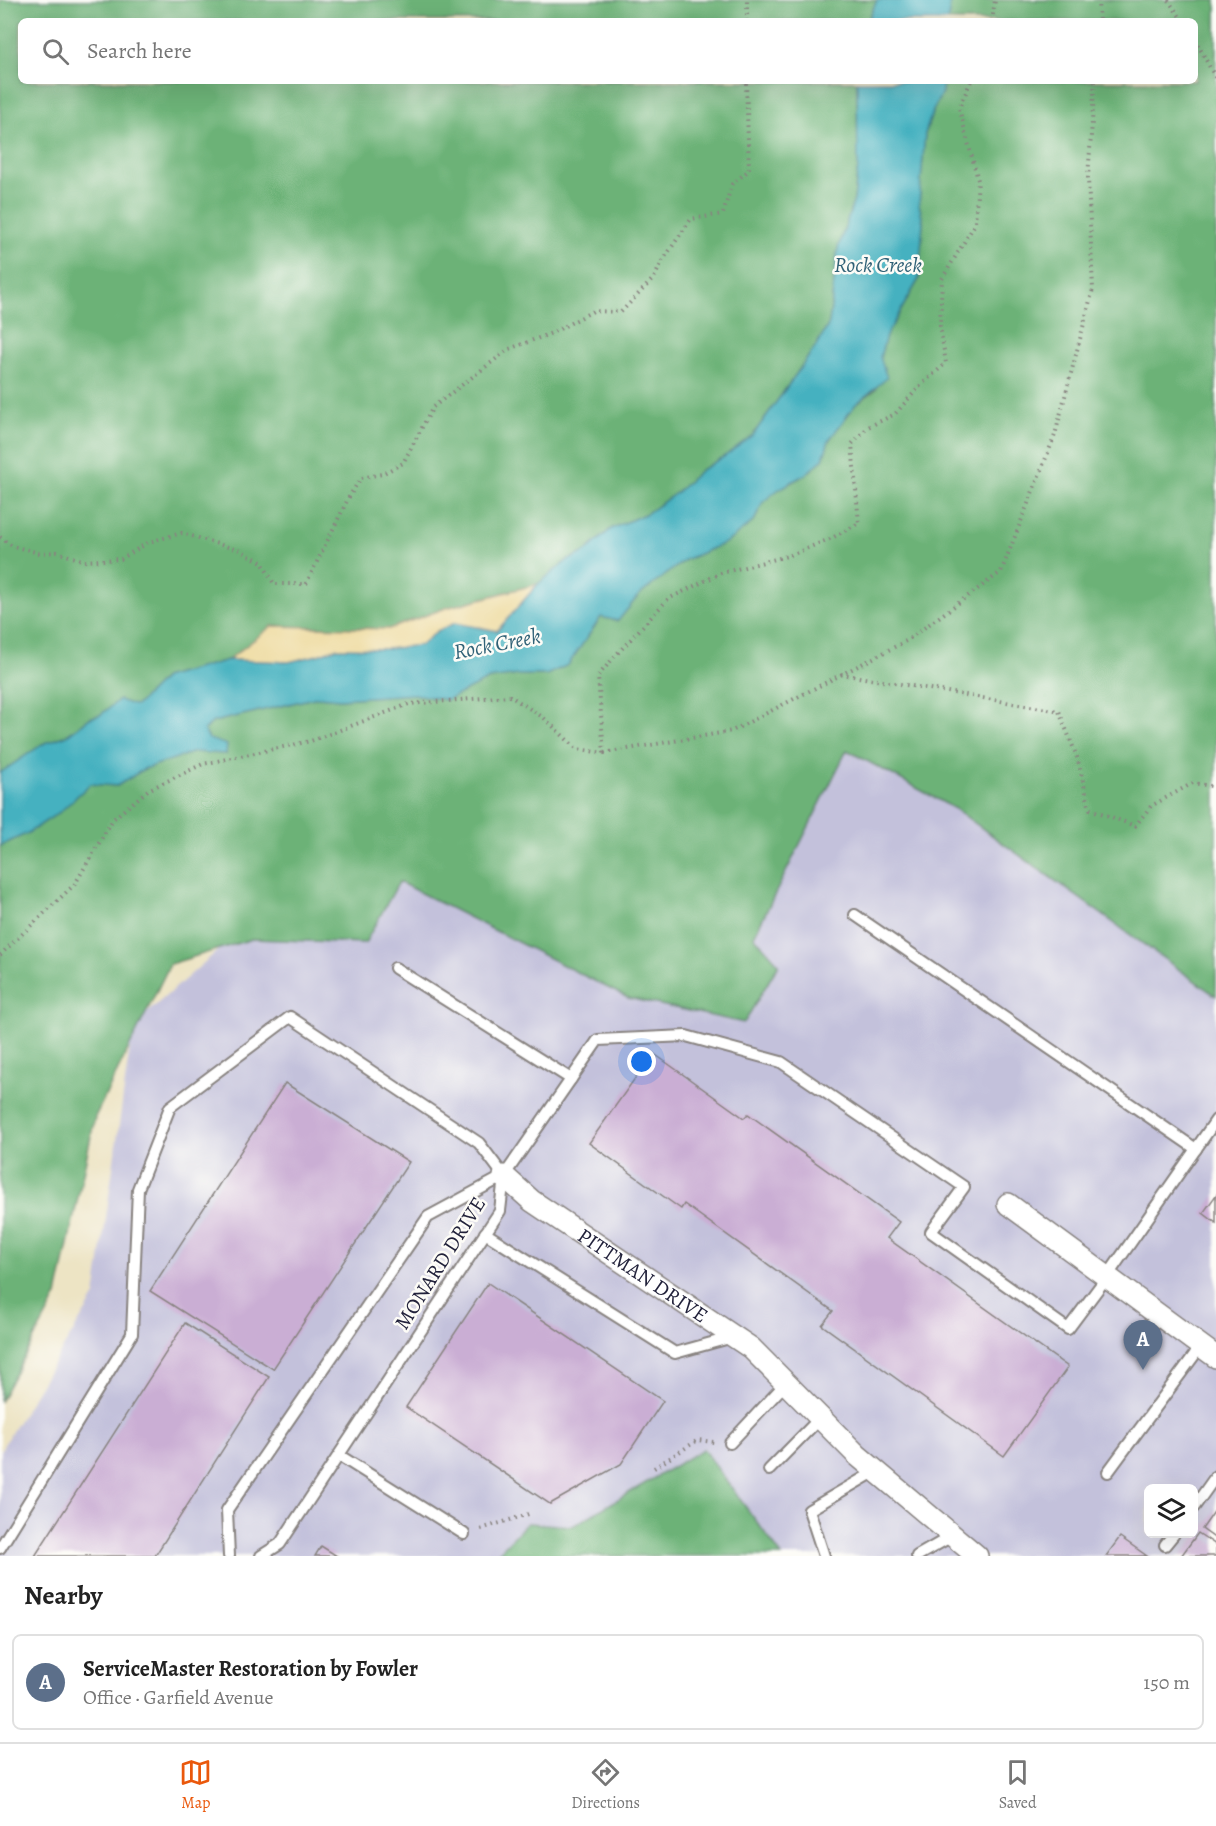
<!DOCTYPE html>
<html lang="en">
<head>
<meta charset="utf-8">
<style>
	:root { --surface:#fff; --page:#f6f6f6; --text:#222; --muted:#767676; --line:#e0e0e0; --accent:#ea580c }
	body { margin:0; font-family:Alegreya,serif; background:var(--page); color:var(--text) }
	.controls { position:absolute; right:18px; bottom:18px; display:grid; overflow:hidden; border-radius:9px; box-shadow:0 6px 24px #0002 }
	.controls button { width:54px; height:54px; display:grid; place-items:center; padding:0; border:0; border-bottom:2px solid var(--line); background:var(--surface); color:var(--text); font:30px sans-serif }
	.you { position:absolute; left:642px; top:1062px; width:21px; height:21px; margin:-15px; border:4px solid #fff; border-radius:50%; background:#1a73e8; box-shadow:0 0 0 9px #1a73e833 }
	.badge { display:grid; place-items:center; width:39px; height:39px; border-radius:50%; background:var(--accent); color:#fff; font-size:20px; font-weight:700 }
	.pin { position:absolute; translate:-50% -50px; filter:drop-shadow(0 2px 3px #0008) }
	.pin::after { content:''; position:absolute; top:32px; width:21px; height:18px; background:inherit; clip-path:polygon(0 0,100% 0,50% 100%) }
	.list { margin:0; padding:0; list-style:none }
	h2 { display:flex; justify-content:space-between; align-items:center; height:78px; margin:0; padding:0 24px; font-size:26px }
	h2 small { font-size:20px; font-weight:400; color:var(--muted) }
	.list li { display:grid; grid-template-columns:39px 1fr auto; gap:18px; align-items:center; box-sizing:border-box; height:96px; margin:0 12px 12px; padding:0 12px; border:2px solid var(--line); border-radius:9px }
	.list b { display:block; font-size:22px; white-space:nowrap }
	.list p { margin:0; font-size:20px; white-space:nowrap; color:var(--muted) }
	.list em { font-size:20px; font-style:normal; color:var(--muted) }
	.icon { flex:none; width:33px; height:33px; fill:none; stroke:currentColor; stroke-width:2; stroke-linecap:round; stroke-linejoin:round }
	.map { position:relative; flex:none; width:1216px; height:1556px; overflow:hidden }
	.search { position:absolute; background:var(--surface); box-shadow:0 6px 24px #0002; left:18px; right:18px; top:18px; height:66px; display:flex; align-items:center; gap:15px; box-sizing:border-box; padding:0 21px; border-radius:9px; color:var(--muted); font-size:22px }
	.sheet { height:186px; background:var(--surface) }
	nav { display:flex; justify-content:space-around; align-items:center; box-sizing:border-box; height:84px; border-top:2px solid var(--line); background:var(--surface); font-size:16px; color:var(--muted) }
	nav a { display:grid; justify-items:center; gap:3px }
	nav .on { color:var(--accent) }
	.map>svg:first-child { display:block }
	.industrial { fill:#c3c1db; fill-rule:evenodd }
	.forest { fill:#6cb277; stroke:#476a59; stroke-width:1.5 }
	.sand { fill:#eeda9e; stroke:#887e6c; stroke-width:1.5 }
	.water { fill:#44b1c0; stroke:#336a7e; stroke-width:1.5 }
	.building { fill:#caaed4 }
	.lines { fill:none; stroke-linecap:round; stroke-linejoin:round }
	.service-casing { stroke:#888380; stroke-width:14 }
	.minor-casing { stroke:#888380; stroke-width:24 }
	.path { stroke:#888380; stroke-width:4; stroke-dasharray:1.5 4.5; stroke-linecap:butt }
	.service { stroke:#fff; stroke-width:10 }
	.minor { stroke:#fff; stroke-width:21 }
	.labels { text-anchor:middle; dominant-baseline:central; stroke-width:5; stroke-linejoin:round; paint-order:stroke }
	.street-label { font-size:21px; fill:#22223b; stroke:#fdfcf7 }
	.water-label { font-size:22px; font-style:italic; fill:#316277; stroke:#fdfcf7 }
</style>
</head>
<body>
<div class="map">
<svg width="1216" height="1556" viewBox="0 0 1216 1556">
	<rect width="100%" height="100%" fill="#fdfcf7"/>
	<filter id="ink" filterUnits="userSpaceOnUse"><feTurbulence type="fractalNoise" baseFrequency=".0167" numOctaves="2"/><feDisplacementMap in="SourceGraphic" scale="12" xChannelSelector="R" yChannelSelector="G"/><feConvolveMatrix kernelMatrix="1 2 1 2 8 2 1 2 1" color-interpolation-filters="sRGB"/></filter>
	<filter id="wash" filterUnits="userSpaceOnUse"><feTurbulence type="fractalNoise" baseFrequency=".008" numOctaves="4" result="noise"/><feDisplacementMap in="SourceGraphic" scale="24" xChannelSelector="R" yChannelSelector="G"/><feGaussianBlur stdDeviation="1.35" result="paint"/><feColorMatrix in="noise" values="0 0 0 0 0 0 0 0 0 0 0 0 0 0 0 0 0 1.4 0 .05"/><feComposite in="paint" operator="in"/></filter>
	<g filter="url(#wash)">
		<rect width="100%" height="100%" fill="#ede4c4"/>
		<!-- industrial -->
		<path class="industrial" d="M846 750 955 809 1216 994V1556H0V1451L95 1296 133 1025 355 830ZM1148 1488H1194V1534H1148Z"/>
		<!-- forest -->
		<g class="forest">
			<polygon points="0,0 877,0 868,21 21,21 21,81 857,81 858,166 854,200 838,248 829,324 816,346 753,435 725,456 701,470 676,493 647,513 611,529 585,552 567,561 538,584 446,608 389,629 272,626 228,660 164,678 136,706 119,700 100,715 90,718 67,735 43,744 0,773"/>
			<path d="M950 0H1216V996L955 809 847 750 754 936 779 964 744 1023 628 998 399 882 365 943 252 939 170 964 95 1117 57 1296 0 1402V846C39 829 59 813 90 784L117 786 144 769 194 752 226 754 209 739 204 730 213 722 318 697 340 699 414 694 447 700 489 679 518 675H546L568 665 601 617 618 621 638 596 685 560 727 542 754 521 763 502 779 489 807 474 823 459 829 440 855 405 876 389 880 357 886 336 919 279 923 222 919 204 925 134 932 113 942 92 943 81H1195V21H948Z"/>
			<polygon points="703,1449 782,1556 495,1556 527,1523 573,1526"/>
		</g>
		<!-- sand -->
		<polygon class="sand" points="538,584 497,631 480,627 437,631 422,645 387,649 337,648 318,655 289,662 228,660 272,626 389,629 446,608"/>
		<!-- water -->
		<g class="water">
			<polygon points="877,0 950,0 948,21 868,21"/>
			<polygon points="857,81 943,81 942,92 932,113 925,134 919,204 923,222 919,279 886,336 880,357 887,378 855,405 829,440 823,459 806,474 779,489 763,502 754,521 727,542 685,560 638,596 618,621 601,617 568,665 546,675 518,675 489,679 447,700 414,694 340,699 318,697 213,722 204,730 209,739 227,745 226,754 194,752 144,769 117,786 90,784 60,812 28,833 0,846 0,773 43,744 67,735 90,718 100,715 119,700 136,706 164,678 228,660 289,662 318,655 337,648 387,649 421,645 437,631 455,623 497,631 538,584 567,561 585,552 611,529 647,513 676,493 701,470 725,456 753,435 816,346 829,324 838,248 854,200 858,166"/>
		</g>
		<g id="blocks">
			<!-- building -->
			<g class="building">
				<polygon points="653,1053 744,1118 748,1114 899,1222 887,1238 1068,1367 1004,1456 822,1325 833,1311 684,1204 681,1209 589,1143"/>
				<polygon points="285,1083 409,1162 273,1369 150,1291"/>
				<polygon points="1216,1195 1216,1223 1203,1213"/>
				<polygon points="488,1283 663,1401 621,1464 550,1504 406,1407"/>
				<polygon points="185,1323 269,1377 155,1556 35,1556"/>
				<polygon points="1216,1509 1216,1539 1202,1529"/>
				<polygon points="1198,1533 1216,1545 1216,1556 1181,1556"/>
				<polygon points="1120,1537 1147,1556 1106,1556"/>
				<polygon points="321,1546 337,1556 315,1556"/>
			</g>
		</g>
	</g>
	<g filter="url(#ink)">
		<use href="#blocks" fill-opacity="0" stroke="#888380" stroke-width="1.5"/>
		<g class="lines">
			<!-- service casing -->
			<g class="service-casing">
				<g id="service">
					<polyline points="855,915 1196,1149"/>
					<polyline points="395,968 571,1079"/>
					<polyline points="485,1233 675,1353 733,1337"/>
					<polyline points="730,1443 786,1383"/>
					<polyline points="340,1456 464,1534"/>
					<polyline points="769,1470 820,1418"/>
					<polyline points="1108,1472 1201,1346"/>
					<polyline points="1194,1507 1216,1476"/>
					<polyline points="1165,1545 1174,1534"/>
					<polyline points="0,1548 132,1334 138,1189 170,1107 290,1017 479,1143 504,1176"/>
					<polyline points="229,1556 227,1510 428,1217 504,1176 598,1040 686,1036 781,1062 964,1187 931,1232 1068,1329 1106,1278 1216,1120"/>
					<polyline points="261,1556 280,1544 500,1211 504,1176"/>
					<polyline points="824,1556 809,1510 876,1471"/>
					<polyline points="917,1556 952,1536"/>
				</g>
			</g>
			<!-- minor casing -->
			<g class="minor-casing">
				<g id="minor">
					<path id="s1" d="M504 1176 532 1201 751 1348 857 1455 977 1556"/>
					<polyline points="1008,1204 1216,1357"/>
				</g>
			</g>
			<!-- path -->
			<g class="path">
				<polyline points="1098,0 1099,21"/>
				<polyline points="1168,0 1183,21"/>
				<polyline points="747,21 747,0"/>
				<polyline points="992,21 995,0"/>
				<polyline points="1195,39 1216,79"/>
				<polyline points="0,537 12,546 39,553 57,552 85,561 121,559 149,542 182,533 241,551 262,562 274,584 306,584 350,495 361,478 382,474 403,463 433,407 509,349 552,333 593,311 621,312 654,278 663,260 691,219 723,214 732,184 749,170 746,81"/>
				<polyline points="841,674 1059,711 1077,757 1090,809 1135,826 1151,806 1193,783 1216,787"/>
				<polyline points="604,753 732,731 906,641 1001,572 1055,435 1093,289 1088,177 1095,81"/>
				<polyline points="0,955 75,884 113,819 148,790 203,764 311,741 409,704 510,696 544,718 577,749 604,753 598,676 616,655 668,599 721,573 791,555 832,538 859,523 852,444 868,427 895,414 920,386 946,363 940,326 942,279 975,224 978,180 959,108 971,81"/>
				<polyline points="654,1468 698,1440 714,1442"/>
				<polyline points="481,1529 532,1513"/>
			</g>
			<!-- service -->
			<use href="#service" class="service"/>
			<!-- minor -->
			<use href="#minor" class="minor"/>
		</g>
	</g>
	<g class="labels">
		<!-- street labels -->
		<g class="street-label">
			<text transform="translate(440 1263) rotate(-58)">MONARD DRIVE</text>
			<text stroke="none"><textPath href="#s1" startOffset="171">PITTMAN DRIVE</textPath></text>
		</g>
		<!-- water labels -->
		<g class="water-label">
			<text x="878" y="265">Rock Creek</text>
			<text transform="translate(497 644) rotate(-11)">Rock Creek</text>
		</g>
	</g>
</svg>
<div class="controls">
<button><svg class="icon" aria-label="layers" viewBox="0 0 24 24"><path d="M12 4l9 5-9 5-9-5zM3 14l9 5 9-5"/></svg></button>
</div>
<div class="you"></div>
<div class="pin badge" style="left:1143px;top:1370px;background:#5c6f8a">A</div>
<div class="search"><svg class="icon" aria-label="search" viewBox="0 0 24 24"><circle cx="10" cy="10" r="6"/><path d="M15 15l6 6"/></svg>Search here</div>
</div>
<section class="sheet">
<h2>Nearby<small></small></h2>
<ul class="list">
<li><span class="badge" style="background:#5c6f8a">A</span><div><b>ServiceMaster Restoration by Fowler</b><p>Office · Garfield Avenue</p></div><em>150 m</em></li>
</ul>
</section>
<nav>
<a class="on"><svg class="icon" aria-label="map" viewBox="0 0 24 24"><path d="M3 6l6-2 6 2 6-2v14l-6 2-6-2-6 2zM9 4v14M15 6v14"/></svg>Map</a>
<a><svg class="icon" aria-label="directions" viewBox="0 0 24 24"><path d="M12 3l9 9-9 9-9-9zM9 14v-3h6M13 9l2 2-2 2"/></svg>Directions</a>
<a><svg class="icon" aria-label="saved" viewBox="0 0 24 24"><path d="M7 4h10v16l-5-4-5 4z"/></svg>Saved</a>
</nav>
</body>
</html>
